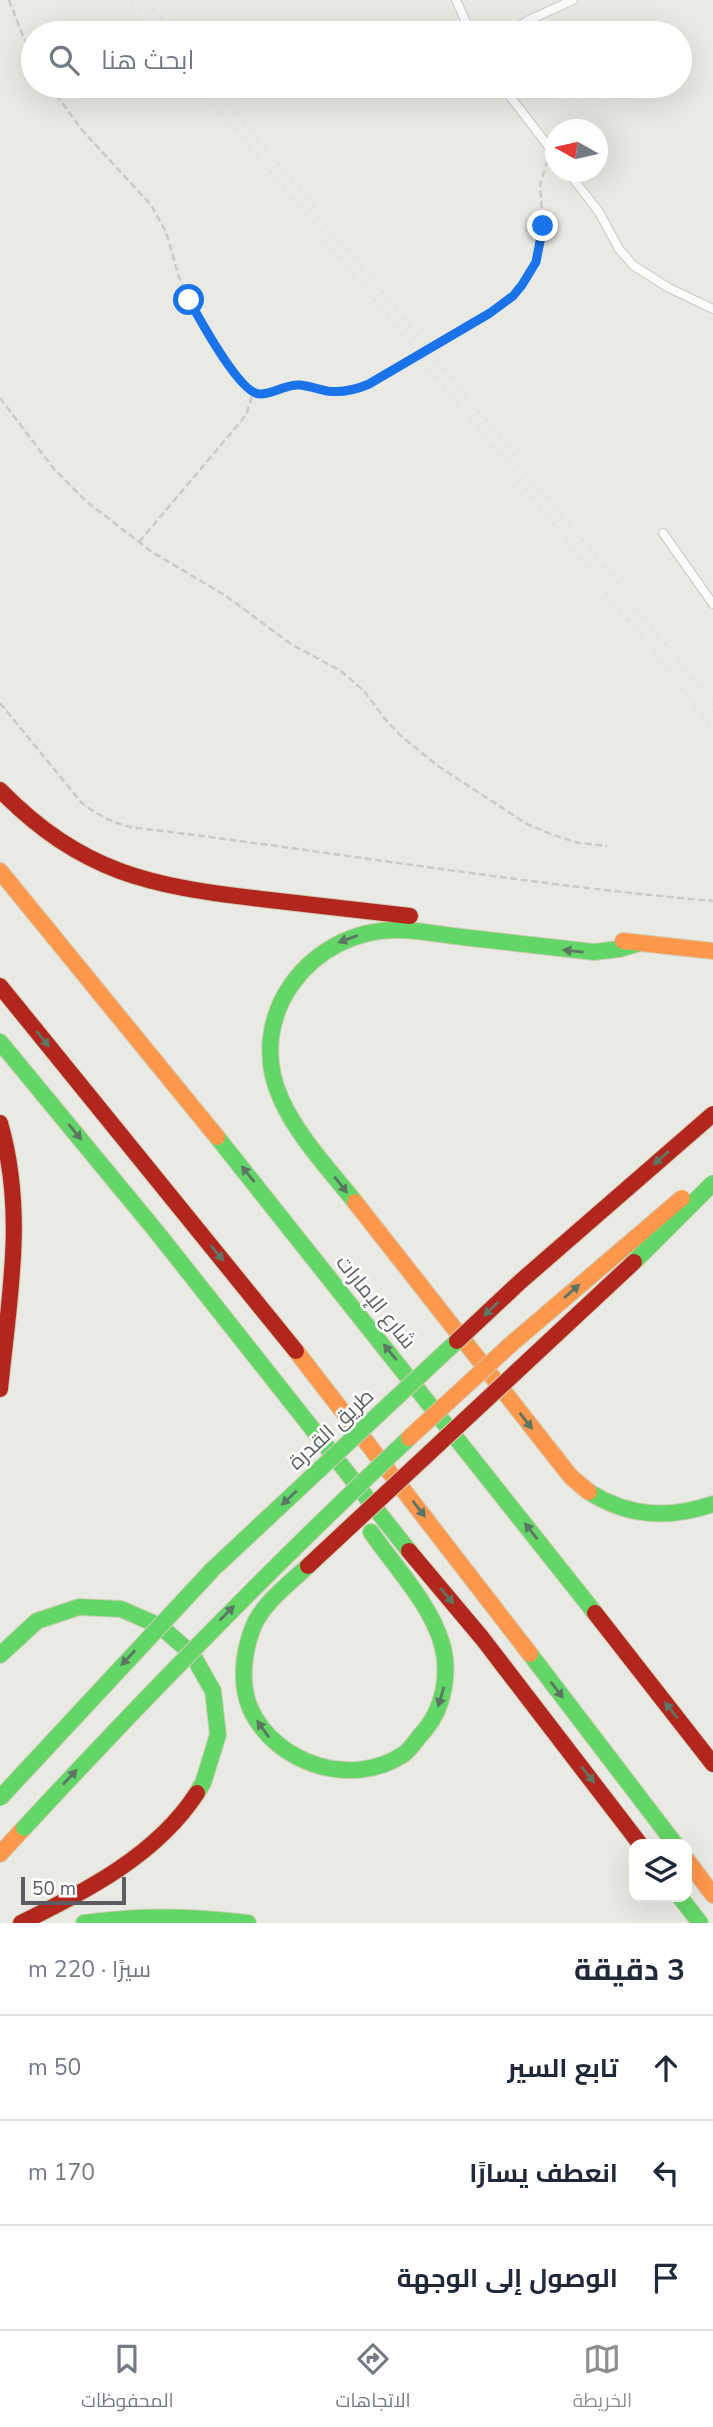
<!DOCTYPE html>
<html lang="ar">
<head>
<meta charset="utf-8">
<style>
	:root { --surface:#fff; --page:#f6f6f7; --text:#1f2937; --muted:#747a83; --line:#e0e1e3; --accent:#8d8e90 }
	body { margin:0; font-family:"Nunito Sans",Cairo,sans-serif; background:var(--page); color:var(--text); direction:rtl }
	.controls { position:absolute; right:21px; bottom:21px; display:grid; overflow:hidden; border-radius:14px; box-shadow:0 7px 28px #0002 }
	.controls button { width:63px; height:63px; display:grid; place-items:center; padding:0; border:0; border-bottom:2px solid var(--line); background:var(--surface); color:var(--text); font:35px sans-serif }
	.compass { position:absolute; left:545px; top:119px; width:63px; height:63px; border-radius:50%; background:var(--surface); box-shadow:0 7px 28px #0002; rotate:278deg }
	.scale { position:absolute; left:21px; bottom:18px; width:105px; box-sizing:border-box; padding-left:7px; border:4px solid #5b5d62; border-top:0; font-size:19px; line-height:24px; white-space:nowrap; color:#5b5d62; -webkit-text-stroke:5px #fff; paint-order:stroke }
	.stop { position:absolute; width:21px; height:21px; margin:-16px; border:5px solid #1a73e8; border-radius:50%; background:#fff }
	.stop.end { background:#1a73e8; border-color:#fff; box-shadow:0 2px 7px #0008 }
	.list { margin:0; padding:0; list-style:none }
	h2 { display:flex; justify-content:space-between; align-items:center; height:91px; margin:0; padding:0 28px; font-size:30px }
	h2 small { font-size:23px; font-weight:400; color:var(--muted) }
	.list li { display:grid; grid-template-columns:46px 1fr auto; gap:21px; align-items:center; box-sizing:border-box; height:105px; padding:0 28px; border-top:2px solid var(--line) }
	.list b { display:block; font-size:26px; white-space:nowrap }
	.list em { font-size:23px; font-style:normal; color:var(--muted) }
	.icon { flex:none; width:38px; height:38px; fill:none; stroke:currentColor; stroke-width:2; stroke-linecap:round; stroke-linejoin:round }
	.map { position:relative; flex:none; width:713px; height:1923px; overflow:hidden; direction:ltr }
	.search { position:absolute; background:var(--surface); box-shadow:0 7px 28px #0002; left:21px; right:21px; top:21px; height:77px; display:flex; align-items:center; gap:18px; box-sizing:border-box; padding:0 24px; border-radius:38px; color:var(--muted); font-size:26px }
	.sheet { height:406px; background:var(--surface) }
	nav { display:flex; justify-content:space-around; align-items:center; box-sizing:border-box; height:98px; border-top:2px solid var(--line); background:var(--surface); font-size:19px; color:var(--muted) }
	nav a { display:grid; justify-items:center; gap:4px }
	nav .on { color:var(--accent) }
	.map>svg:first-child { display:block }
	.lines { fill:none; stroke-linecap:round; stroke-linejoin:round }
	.lane-casing { stroke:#c7c7c5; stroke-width:10 }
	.fast-casing { stroke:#d0cdb5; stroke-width:18 }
	.slow-casing { stroke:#d0cdb5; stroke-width:18 }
	.jam-casing { stroke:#d0cdb5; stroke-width:18 }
	.path { stroke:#c8ccca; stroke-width:2.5; stroke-dasharray:7 3.5; stroke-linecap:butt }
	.lane { stroke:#fcfcfb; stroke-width:8 }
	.fast { stroke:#63d668; stroke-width:16 }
	.slow { stroke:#ff974d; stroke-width:16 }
	.jam { stroke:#b3261e; stroke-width:16 }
	.rail { stroke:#e2e2e2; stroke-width:4.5; stroke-dasharray:2 9; stroke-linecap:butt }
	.fast-bridge-casing { stroke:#d0cdb5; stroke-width:18; stroke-linecap:butt }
	.slow-bridge-casing { stroke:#d0cdb5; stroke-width:18; stroke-linecap:butt }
	.jam-bridge-casing { stroke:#d0cdb5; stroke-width:18; stroke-linecap:butt }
	.fast-bridge { stroke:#63d668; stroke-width:16 }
	.slow-bridge { stroke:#ff974d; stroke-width:16 }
	.jam-bridge { stroke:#b3261e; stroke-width:16 }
	.oneway { fill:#5d7563 }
	.route { stroke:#1a73e8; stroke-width:9 }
	.labels { text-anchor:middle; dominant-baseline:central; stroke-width:5; stroke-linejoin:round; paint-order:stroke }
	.street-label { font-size:21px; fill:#5b5d62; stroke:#fff }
</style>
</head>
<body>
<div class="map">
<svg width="713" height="1923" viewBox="0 0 713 1923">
	<rect width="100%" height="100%" fill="#eaeae5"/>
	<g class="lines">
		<!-- lane casing -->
		<g class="lane-casing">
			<g id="lane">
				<polyline points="456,0 471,33"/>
				<polyline points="508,33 529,20 573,0"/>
				<polyline points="502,86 556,156"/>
				<polyline points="568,172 599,212 619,249 634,266 669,288 713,309"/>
				<polyline points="663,533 713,604"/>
			</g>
		</g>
		<!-- fast casing -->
		<g class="fast-casing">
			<g id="fast">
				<polyline points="0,1042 156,1231 409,1551"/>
				<polyline points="217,1137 595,1613"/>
				<path d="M355 1202C329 1169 298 1137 281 1099 243 1016 311 929 398 930 419 930 441 935 462 937 506 942 550 947 594 952L619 949 640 943"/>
				<path d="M589 1492C629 1517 669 1519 713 1504"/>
				<path d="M308 1566C289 1584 261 1604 252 1630 243 1654 240 1684 250 1708 275 1764 352 1789 404 1754 412 1748 418 1737 425 1730 444 1707 450 1673 442 1644 430 1603 395 1567 371 1532"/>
				<polyline points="530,1654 675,1844"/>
				<polyline points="0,1655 37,1621 79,1607 121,1609 160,1626 192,1654 213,1691 218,1735 203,1783 197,1793"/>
				<polyline points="680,1897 700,1923"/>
				<path d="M84 1923C139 1915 193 1916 248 1923"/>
			</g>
		</g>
		<!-- slow casing -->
		<g class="slow-casing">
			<g id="slow">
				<polyline points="0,871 217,1137"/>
				<polyline points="623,941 713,951"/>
				<polyline points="355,1202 571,1477 589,1492"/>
				<polyline points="296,1351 530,1654"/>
				<polyline points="0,1854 24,1828"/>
				<polyline points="687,1860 713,1895"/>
			</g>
		</g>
		<!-- jam casing -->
		<g class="jam-casing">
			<g id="jam">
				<path d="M0 790C82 873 149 886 261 899 310 905 360 910 410 916"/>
				<polyline points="0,986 296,1351"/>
				<path d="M0 1123C26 1213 9 1298 0 1389"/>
				<polyline points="409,1551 482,1638 640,1844"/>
				<polyline points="595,1613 713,1764"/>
				<path d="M21 1923C87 1890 156 1856 197 1793"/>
			</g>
		</g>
		<!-- path -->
		<g class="path">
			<polyline points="9,0 23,36 33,57"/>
			<polyline points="50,86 82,130 151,205 166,232 179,277 189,300 216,346 248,390 260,394 282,387 302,385 337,392 369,384 502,305 522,285 530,274 539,251 543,226 540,185 547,162"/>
			<polyline points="0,398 54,469 86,501 152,552 226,596 291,644 341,671 364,691 385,719 401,736 438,766 527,824 553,835 579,843 607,846"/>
			<polyline points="139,542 242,420 247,412 253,393"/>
			<path d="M0 703 81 802C96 814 111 822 130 827 324 850 518 884 713 901"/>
		</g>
		<!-- lane -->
		<use href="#lane" class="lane"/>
		<!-- fast -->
		<use href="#fast" class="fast"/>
		<!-- slow -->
		<use href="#slow" class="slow"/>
		<!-- jam -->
		<use href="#jam" class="jam"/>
		<!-- rail -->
		<g class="rail">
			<polyline points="132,0 159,33"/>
			<polyline points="146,0 173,33"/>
			<polyline points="201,86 499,455 713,729"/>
			<polyline points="216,86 639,610 713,706"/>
		</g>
		<!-- fast-bridge casing -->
		<g class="fast-bridge-casing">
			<g id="fast-bridge">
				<polyline points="634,1262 713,1183"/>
				<polyline points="0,1798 213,1569 457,1341"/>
				<path d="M24 1828C148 1694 276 1563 409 1438"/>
			</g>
		</g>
		<!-- slow-bridge casing -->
		<g class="slow-bridge-casing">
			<polyline id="slow-bridge" points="409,1438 509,1346 682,1198"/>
		</g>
		<!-- jam-bridge casing -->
		<g class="jam-bridge-casing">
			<g id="jam-bridge">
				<polyline points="457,1341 521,1281 713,1114"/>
				<polyline points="308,1566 634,1262"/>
			</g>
		</g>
		<!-- fast-bridge -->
		<use href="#fast-bridge" class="fast-bridge"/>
		<!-- slow-bridge -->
		<use href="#slow-bridge" class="slow-bridge"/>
		<!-- jam-bridge -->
		<use href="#jam-bridge" class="jam-bridge"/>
	</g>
	<!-- one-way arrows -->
	<defs><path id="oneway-solid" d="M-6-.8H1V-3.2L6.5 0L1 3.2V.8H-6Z" transform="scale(1.75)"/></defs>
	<g class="oneway">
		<use href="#oneway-solid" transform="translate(348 939) rotate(160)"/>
		<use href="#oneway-solid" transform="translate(573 951) rotate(-174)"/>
		<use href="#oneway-solid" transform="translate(43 1039) rotate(51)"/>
		<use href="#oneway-solid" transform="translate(75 1132) rotate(50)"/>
		<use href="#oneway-solid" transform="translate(661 1158) rotate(139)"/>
		<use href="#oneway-solid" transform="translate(248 1174) rotate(-129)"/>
		<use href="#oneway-solid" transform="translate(341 1185) rotate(52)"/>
		<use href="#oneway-solid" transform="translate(217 1253) rotate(51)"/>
		<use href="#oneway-solid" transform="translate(572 1291) rotate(-41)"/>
		<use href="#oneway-solid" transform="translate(491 1309) rotate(137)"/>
		<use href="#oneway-solid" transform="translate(390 1352) rotate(-129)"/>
		<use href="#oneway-solid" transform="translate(526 1421) rotate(52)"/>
		<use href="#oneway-solid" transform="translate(289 1498) rotate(137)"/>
		<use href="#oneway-solid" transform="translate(419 1509) rotate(53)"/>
		<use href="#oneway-solid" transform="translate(531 1531) rotate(-128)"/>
		<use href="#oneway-solid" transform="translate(447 1596) rotate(50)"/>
		<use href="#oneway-solid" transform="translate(227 1613) rotate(-45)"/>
		<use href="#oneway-solid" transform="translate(128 1658) rotate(133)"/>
		<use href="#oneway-solid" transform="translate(557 1690) rotate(53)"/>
		<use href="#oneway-solid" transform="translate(441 1697) rotate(106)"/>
		<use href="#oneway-solid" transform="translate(671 1710) rotate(-128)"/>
		<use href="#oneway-solid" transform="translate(263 1729) rotate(-126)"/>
		<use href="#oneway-solid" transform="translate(588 1775) rotate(52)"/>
		<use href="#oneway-solid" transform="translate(70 1777) rotate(-47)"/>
	</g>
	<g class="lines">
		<!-- route -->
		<path class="route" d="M189 300C199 318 239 392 259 394 272 395 285 384 300 385 309 386 318 389 327 391 341 393 355 390 369 384L490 313 513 296 522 285 536 262 543 226"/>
	</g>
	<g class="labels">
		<!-- street labels -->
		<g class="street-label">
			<text transform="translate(376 1302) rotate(51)">شارع الإمارات</text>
			<text transform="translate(331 1429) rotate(-43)">طريق القدرة</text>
		</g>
	</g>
</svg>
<div class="controls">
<button><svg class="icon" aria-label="layers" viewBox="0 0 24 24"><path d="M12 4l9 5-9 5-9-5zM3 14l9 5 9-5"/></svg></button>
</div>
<svg class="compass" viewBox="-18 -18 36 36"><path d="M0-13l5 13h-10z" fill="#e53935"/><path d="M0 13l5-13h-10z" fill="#747a83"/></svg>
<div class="scale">50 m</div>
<div class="stop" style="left:189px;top:300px"></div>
<div class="stop end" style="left:543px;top:226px"></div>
<div class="search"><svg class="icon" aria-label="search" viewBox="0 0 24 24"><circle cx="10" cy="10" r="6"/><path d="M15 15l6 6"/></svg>ابحث هنا</div>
</div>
<section class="sheet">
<h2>3 دقيقة<small>سيرًا · 220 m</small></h2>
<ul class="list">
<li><svg class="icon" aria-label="ahead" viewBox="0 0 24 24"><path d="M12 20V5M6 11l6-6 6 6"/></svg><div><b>تابع السير</b></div><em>50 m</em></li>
<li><svg class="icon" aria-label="left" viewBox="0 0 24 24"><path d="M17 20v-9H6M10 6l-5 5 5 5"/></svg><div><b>انعطف يسارًا</b></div><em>170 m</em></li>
<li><svg class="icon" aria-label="arrive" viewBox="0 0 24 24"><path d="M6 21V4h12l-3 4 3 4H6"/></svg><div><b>الوصول إلى الوجهة</b></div></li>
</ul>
</section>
<nav>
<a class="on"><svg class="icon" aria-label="map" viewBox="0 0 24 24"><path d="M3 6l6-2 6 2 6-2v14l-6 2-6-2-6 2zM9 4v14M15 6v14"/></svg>الخريطة</a>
<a><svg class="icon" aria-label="directions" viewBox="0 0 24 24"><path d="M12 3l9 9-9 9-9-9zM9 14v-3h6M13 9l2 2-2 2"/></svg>الاتجاهات</a>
<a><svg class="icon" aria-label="saved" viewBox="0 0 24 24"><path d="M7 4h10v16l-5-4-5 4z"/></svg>المحفوظات</a>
</nav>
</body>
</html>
